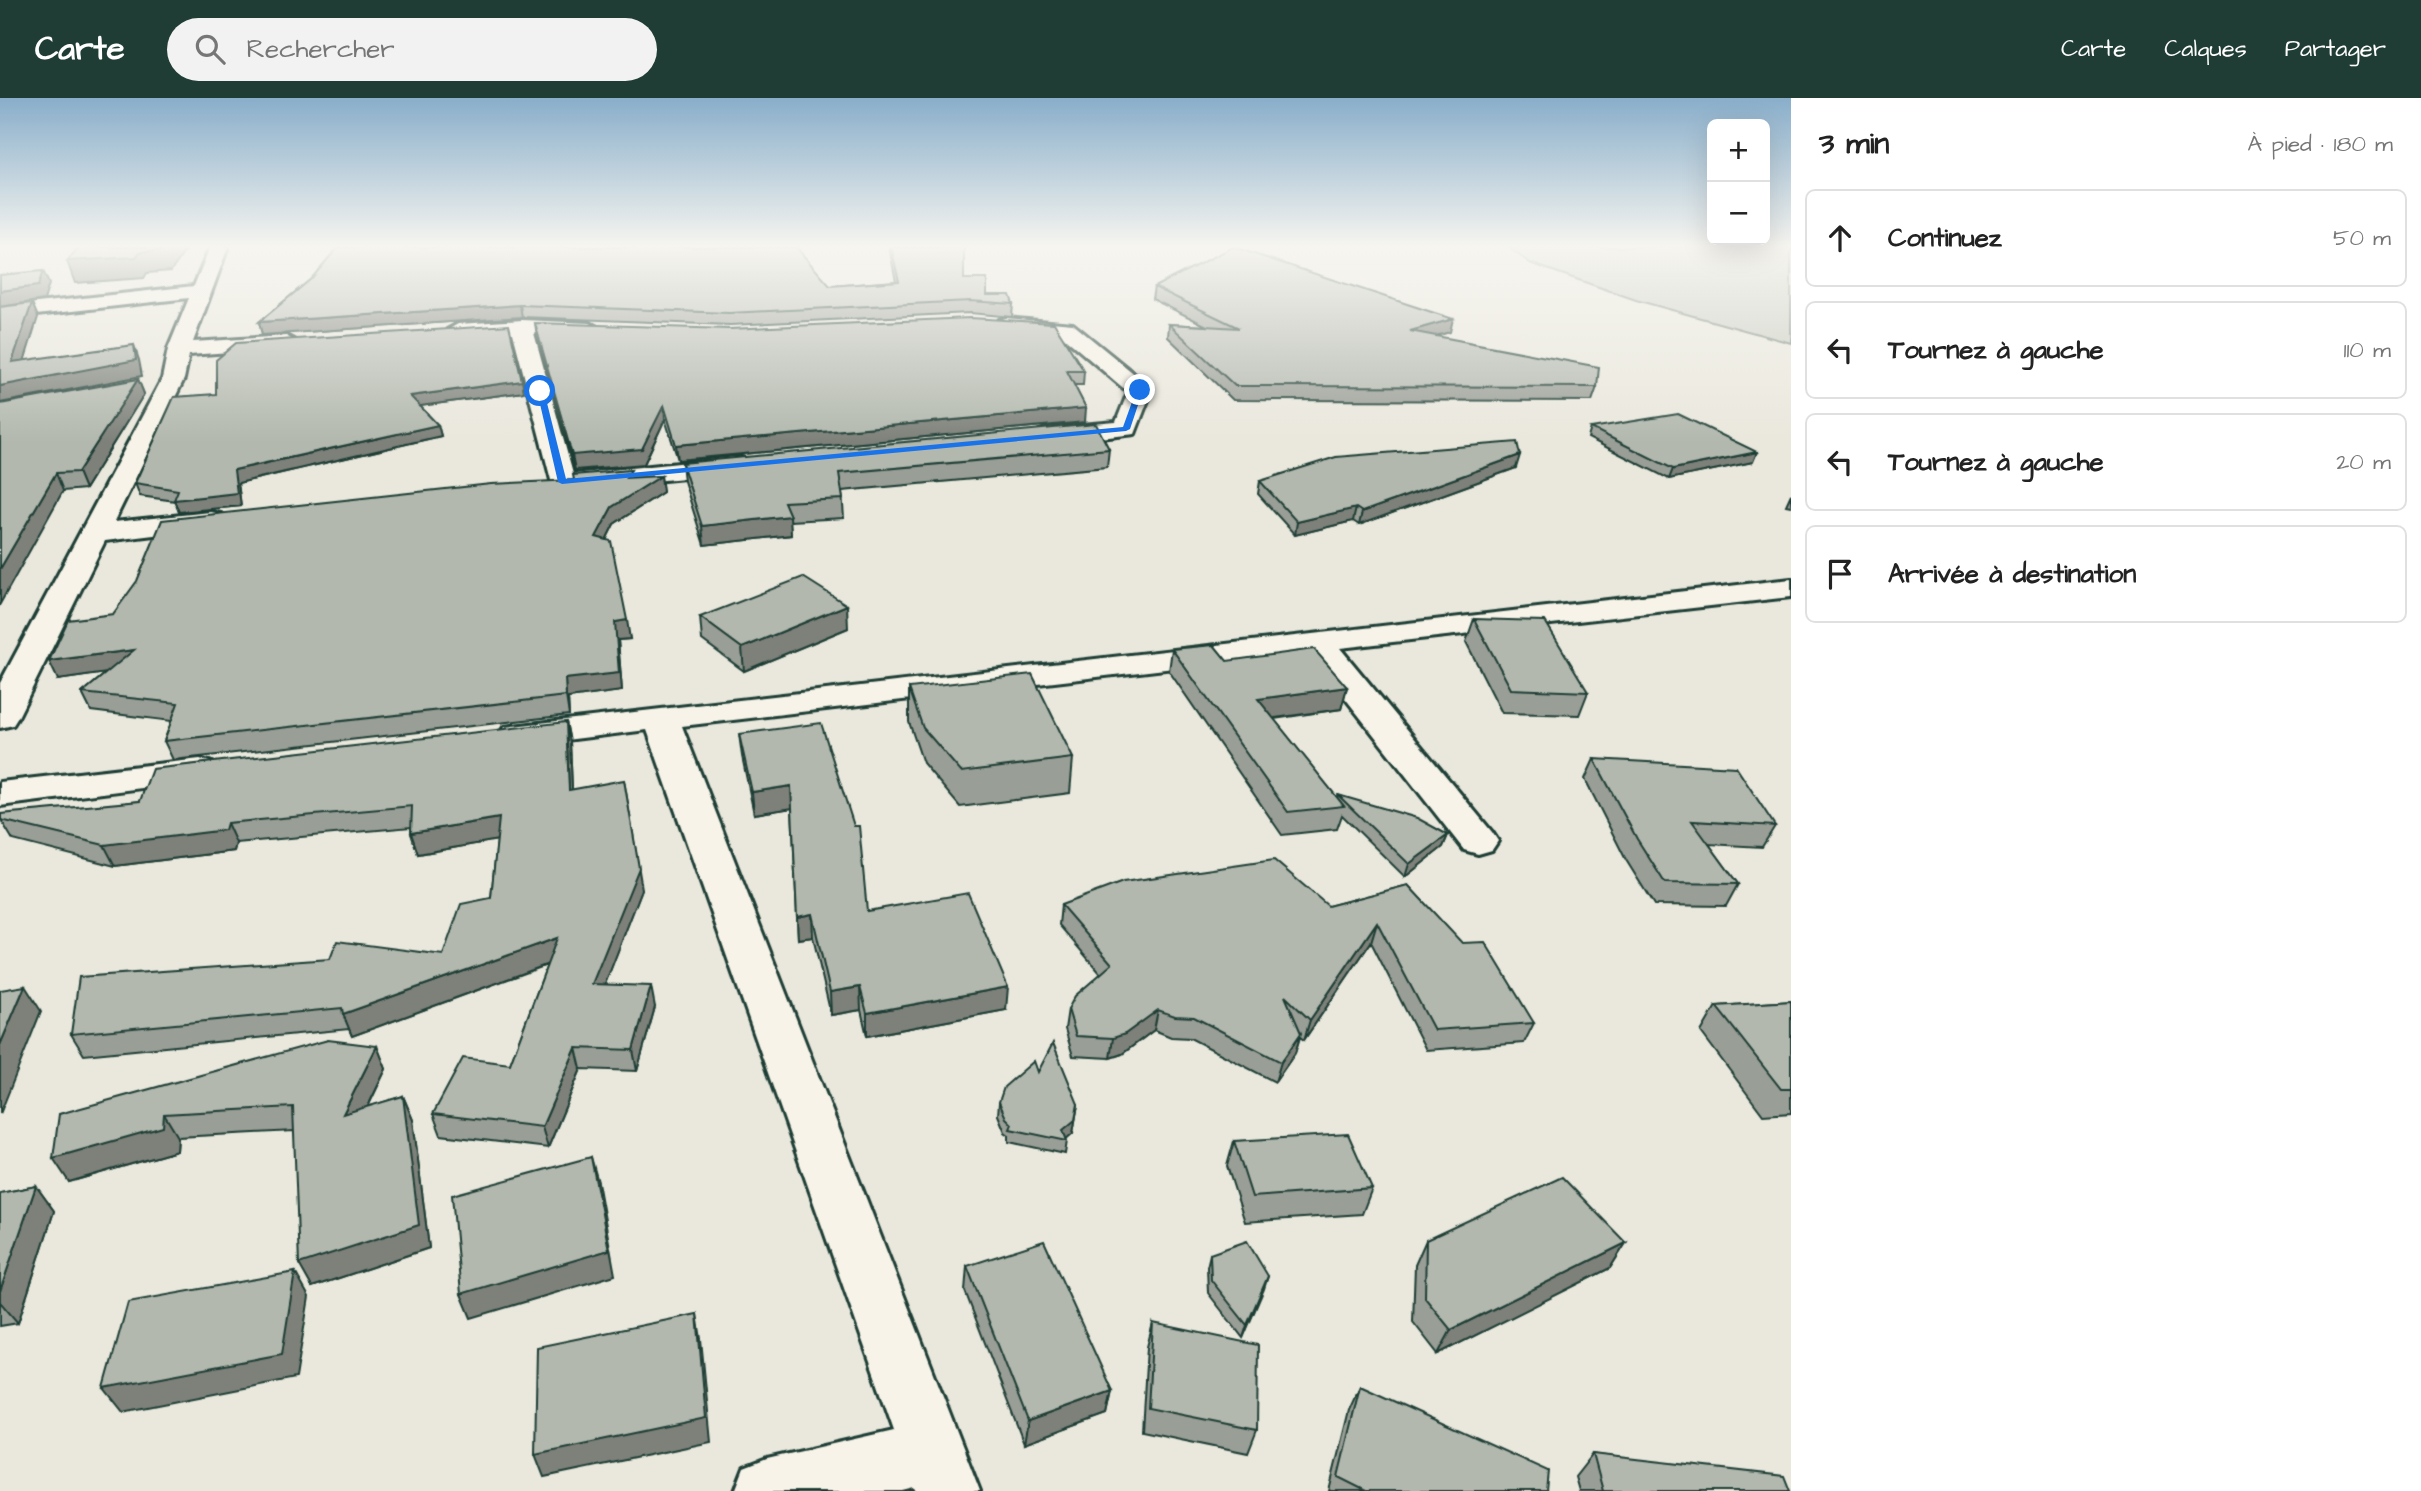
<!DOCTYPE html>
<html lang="fr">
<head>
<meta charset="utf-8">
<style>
	:root { --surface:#fff; --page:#f2f2f2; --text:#222; --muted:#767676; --line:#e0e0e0; --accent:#1f3d34 }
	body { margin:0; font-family:"Architects Daughter",sans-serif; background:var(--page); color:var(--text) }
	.controls { position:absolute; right:21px; top:21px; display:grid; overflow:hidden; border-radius:10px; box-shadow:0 7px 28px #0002 }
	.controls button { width:63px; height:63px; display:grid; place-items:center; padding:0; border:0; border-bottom:2px solid var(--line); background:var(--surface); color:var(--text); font:35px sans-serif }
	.stop { position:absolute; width:21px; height:21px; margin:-16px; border:5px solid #1a73e8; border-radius:50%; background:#fff }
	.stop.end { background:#1a73e8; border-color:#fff; box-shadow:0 2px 7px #0008 }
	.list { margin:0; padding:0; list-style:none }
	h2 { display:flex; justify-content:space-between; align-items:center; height:91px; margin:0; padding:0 28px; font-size:30px }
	h2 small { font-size:23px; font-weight:400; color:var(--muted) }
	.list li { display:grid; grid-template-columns:46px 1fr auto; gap:21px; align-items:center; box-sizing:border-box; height:98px; margin:0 14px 14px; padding:0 14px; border:2px solid var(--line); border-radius:10px }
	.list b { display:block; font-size:26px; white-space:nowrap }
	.list em { font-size:23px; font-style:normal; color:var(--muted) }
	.icon { flex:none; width:38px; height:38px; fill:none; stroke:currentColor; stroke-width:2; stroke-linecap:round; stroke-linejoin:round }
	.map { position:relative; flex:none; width:1791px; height:1393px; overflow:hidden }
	header { display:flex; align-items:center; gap:42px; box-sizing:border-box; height:98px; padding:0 35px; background:var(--accent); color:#fff }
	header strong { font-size:33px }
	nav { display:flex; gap:38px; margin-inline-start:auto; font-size:24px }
	.search { width:490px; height:63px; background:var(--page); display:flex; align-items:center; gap:18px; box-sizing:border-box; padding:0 24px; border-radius:38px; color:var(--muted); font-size:26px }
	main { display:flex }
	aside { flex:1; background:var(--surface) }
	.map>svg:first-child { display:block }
	.green { fill:#c8ccc1; stroke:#74847a; stroke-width:2 }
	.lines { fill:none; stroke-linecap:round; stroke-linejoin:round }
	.street-casing { stroke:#1f3d34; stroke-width:6 }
	.street { fill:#f7f3e8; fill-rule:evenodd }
	.wall { fill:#999e96; stroke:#1f3d34; stroke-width:2 }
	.shaded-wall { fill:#7d817a; stroke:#1f3d34; stroke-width:2 }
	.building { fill:#b2b8ae; stroke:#1f3d34; stroke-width:2 }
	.route { fill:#1a73e8 }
</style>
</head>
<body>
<header>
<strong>Carte</strong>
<div class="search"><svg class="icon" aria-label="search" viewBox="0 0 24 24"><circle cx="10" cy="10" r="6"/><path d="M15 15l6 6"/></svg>Rechercher</div>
<nav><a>Carte</a><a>Calques</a><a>Partager</a></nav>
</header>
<main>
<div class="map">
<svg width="1791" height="1393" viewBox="0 0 1791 1393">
	<rect width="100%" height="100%" fill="#eae8dd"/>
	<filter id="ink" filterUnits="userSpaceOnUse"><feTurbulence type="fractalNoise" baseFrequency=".0143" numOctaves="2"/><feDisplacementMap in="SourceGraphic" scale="14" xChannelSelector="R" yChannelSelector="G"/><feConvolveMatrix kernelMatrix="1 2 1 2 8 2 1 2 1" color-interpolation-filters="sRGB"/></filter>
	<g filter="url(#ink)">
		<!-- green -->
		<polygon class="green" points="1508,149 1791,149 1791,245 1636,202 1530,165"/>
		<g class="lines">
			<!-- street casing -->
			<g class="street-casing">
				<g id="street">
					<polygon points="210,149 228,149 193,244 286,238 297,244 286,250 189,257 184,281 114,424 211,414 221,416 225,422 221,428 211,430 105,443 18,619 13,627 0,630 0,585 162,281 168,251 189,200 0,221 0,209 194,188"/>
					<polygon points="1006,220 1073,226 1148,287 1152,292 1135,336 1048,346 1039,343 1035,338 1039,333 1048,330 1116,324 1128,294 1060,236 999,230 996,226 999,222"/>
					<path d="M522 222 590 225 601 231 590 237 534 235 573 376 737 359 746 361 750 367 746 373 737 375 581 390C571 387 564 392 553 390L513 235 458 238 447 232 458 226Z"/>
					<polygon points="1791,481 1791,499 1340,550 1492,734 1498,743 1492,752 1478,756 1464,752 1309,554 682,628 980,1393 916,1393 915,1390 903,1393 735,1393 744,1370 767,1361 894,1332 647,632 517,648 504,645 499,637 504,629"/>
					<polygon points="200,661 213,665 219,673 213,681 0,708 0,684"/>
				</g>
			</g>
			<!-- street -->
			<use href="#street" class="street"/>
		</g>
		<!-- wall -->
		<g class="wall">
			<polygon points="889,149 964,149 964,181 987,197 1013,206 1012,219 970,215 730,227 522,219 262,237 259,224 311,181 830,188 896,183"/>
			<polygon points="1154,189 1450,234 1435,238 1597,289 1592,303 1233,302 1168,239 1169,226 1207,228 1152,201"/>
			<polygon points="535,225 1084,273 1083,287 1074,287 1085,324 678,362 665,321 644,366 575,372 537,238"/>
			<polygon points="138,281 144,296 85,391 63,393 0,306"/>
			<polygon points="524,294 420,308 438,327 441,338 238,385 241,408 179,414 175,403 140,398 135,385 174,299"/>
			<polygon points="1591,330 1753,364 1669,381 1588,340"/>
			<polygon points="1109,351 1107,369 842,393 844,420 790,423 791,437 704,447 684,383 682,365"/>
			<polygon points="1516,370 1359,427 1353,423 1295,437 1258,396 1260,383"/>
			<polygon points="661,378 663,394 614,426 606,442 630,541 618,542 622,593 568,600 569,617 173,662 164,643 172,623 91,613 82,595 106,575 58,582 113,516 632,379"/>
			<polygon points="1791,396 1791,408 1786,407"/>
			<polygon points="700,519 848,530 744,573 702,542"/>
			<polygon points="1474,521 1588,594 1579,617 1502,615 1466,544"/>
			<polygon points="1172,551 1347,589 1341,611 1274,621 1337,700 1338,697 1448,737 1443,749 1405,779 1342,717 1337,731 1282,737 1169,573"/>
			<polygon points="909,590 1073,660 1070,695 960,709 923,665 909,624"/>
			<polygon points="566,624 570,644 572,691 642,791 605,886 655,909 637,973 581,971 548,1050 441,1037 433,1016 510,966 547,867 352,938 349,931 84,957 71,936 443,857 491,800 497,742 418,756 411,735 411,729 236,745 234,753 115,768 13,742 1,722 140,703"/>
			<polygon points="739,636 867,813 1006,912 867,938 861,912 831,917 813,839 798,841 792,710 754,716 742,658"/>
			<polygon points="1594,661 1775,728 1762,749 1709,746 1738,786 1726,808 1654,807 1626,762 1585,681"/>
			<polygon points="1408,787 1534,925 1524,945 1426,952 1371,844 1304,942 1300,939 1295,955 1275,984 1190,940 1171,939 1154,932 1122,956 1110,960 1073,958 1065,931 1068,911 1101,876 1059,827 1061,807 1328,808"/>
			<polygon points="1791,903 1791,1015 1763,1017 1701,934 1716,908"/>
			<polygon points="377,948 386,971 368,1009 403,998 413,1022 429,1150 312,1189 294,1033 178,1039 177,1053 69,1084 59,1016"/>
			<polygon points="1038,974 1078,1006 1073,1035 1066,1041 1067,1043 1065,1056 1009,1044 1009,1037 1005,1034 998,1017 999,1004"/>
			<polygon points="1234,1043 1372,1090 1362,1116 1245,1124 1227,1068"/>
			<polygon points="36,1088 54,1113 18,1225 0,1228 0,1095"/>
			<polygon points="1426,1142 1626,1145 1610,1170 1438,1256 1413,1224 1415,1167"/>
			<polygon points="1210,1156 1268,1178 1243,1240 1208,1195 1207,1169"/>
			<polygon points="967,1168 1112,1293 1107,1316 1024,1346 965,1193"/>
			<polygon points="1153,1225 1257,1332 1248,1355 1142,1333 1147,1249"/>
			<polygon points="1360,1288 1546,1393 1329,1393 1349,1312"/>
			<polygon points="1593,1356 1790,1393 1579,1393 1575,1379"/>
		</g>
		<!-- shaded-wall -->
		<g class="shaded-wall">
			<polygon points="166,149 188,149 171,173 147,175 144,180 75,185 67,163 140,154"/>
			<polygon points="43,173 49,186 44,202 0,209 0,193"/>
			<polygon points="32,205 38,219 19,280 12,264"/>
			<polygon points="520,207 522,219 262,237 259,224"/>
			<polygon points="1453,221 1450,234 1406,246 1410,233"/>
			<polygon points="134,247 139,262 142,278 0,305 0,288"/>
			<polygon points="138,281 144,296 85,391 78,374"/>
			<polygon points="522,283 524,294 413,309 410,298"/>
			<polygon points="664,307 665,321 644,366 575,372 572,357"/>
			<polygon points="1086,310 1085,324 678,362 676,347"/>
			<polygon points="438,327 441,338 238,385 241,408 179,414 174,402 234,372"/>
			<polygon points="1757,354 1753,364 1669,381 1673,371"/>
			<polygon points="1520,357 1516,370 1359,427 1362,414"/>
			<polygon points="56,375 63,393 0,506 0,471"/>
			<polygon points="661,378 663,394 614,426 599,456 596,439 612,409"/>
			<polygon points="1356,410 1353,423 1295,437 1297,424"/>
			<polygon points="790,418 791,437 704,447 702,428"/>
			<polygon points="847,507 848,530 744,573 742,550"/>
			<polygon points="627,522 630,541 618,542 622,593 568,600 569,617 566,598 565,581 615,524"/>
			<polygon points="134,552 142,570 58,582 49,563"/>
			<polygon points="1347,589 1341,611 1253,623 1258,601"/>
			<polygon points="566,624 570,644 573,712 569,692"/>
			<polygon points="624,682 642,791 597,907 592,886"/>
			<polygon points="791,688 793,710 754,716 752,694"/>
			<polygon points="499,720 504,741 418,756 411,735"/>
			<polygon points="227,725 236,745 234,753 115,768 104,747"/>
			<polygon points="1448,737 1443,749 1405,779 1409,766"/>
			<polygon points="812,816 813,839 798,841 797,819"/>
			<polygon points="1377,824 1371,844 1304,942 1310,922"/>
			<polygon points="557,840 562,861 352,938 343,916"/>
			<polygon points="25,888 41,913 0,1016 0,947"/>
			<polygon points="651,888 655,909 637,973 633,952"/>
			<polygon points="860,889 861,912 831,917 830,894"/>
			<polygon points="1008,889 1006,912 867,938 867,915"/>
			<polygon points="1158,912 1154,932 1122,956 1110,960 1113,940"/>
			<polygon points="1301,935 1295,955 1275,984 1281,964"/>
			<polygon points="377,948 386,971 353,1039 343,1016"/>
			<polygon points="576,950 581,971 548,1050 542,1029"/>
			<polygon points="403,998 413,1022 429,1150 312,1189 299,1166"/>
			<polygon points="1078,1006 1073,1035 1065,1042 1063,1032"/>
			<polygon points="164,1016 178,1039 177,1053 69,1084 53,1060"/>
			<polygon points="591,1059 598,1084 615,1177 471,1220 461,1196"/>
			<polygon points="36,1088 54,1113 18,1225 0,1204 0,1193"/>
			<polygon points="1626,1145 1610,1170 1438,1256 1451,1232"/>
			<polygon points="295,1174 309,1199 296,1280 123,1314 104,1290"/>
			<polygon points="1268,1178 1264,1191 1243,1240 1247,1227"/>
			<polygon points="697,1216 701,1241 711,1344 544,1379 535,1356"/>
			<polygon points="1112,1293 1107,1316 1024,1346 1028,1323"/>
		</g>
		<!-- building -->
		<g class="building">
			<polygon points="79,149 166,149 163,152 140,154 136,159 67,163"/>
			<polygon points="338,149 796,149 830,188 899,183 891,149 964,149 964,181 987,181 987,197 1010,197 1013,206 970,203 729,215 520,207 259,224 311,181"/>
			<polygon points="1233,149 1453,221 1410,233 1599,269 1597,289 1235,288 1169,226 1239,230 1154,189"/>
			<polygon points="43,173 38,188 0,193 0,177"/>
			<polygon points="32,205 12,264 134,247 136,262 0,288 0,209"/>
			<polygon points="970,220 1054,225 1084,273 1067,273 1086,310 676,347 664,307 642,351 572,357 535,225 729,231"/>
			<polygon points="509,227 522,283 410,298 438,327 234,372 237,395 174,402 178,392 135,385 174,299 216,296 216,262 236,245"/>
			<polygon points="138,281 78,374 56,375 0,471 0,306"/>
			<polygon points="1678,316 1757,354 1673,371 1591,330"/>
			<polygon points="1096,326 1109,351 839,375 843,401 784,404 790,418 702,428 682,365"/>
			<polygon points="1517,344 1520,357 1362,414 1356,410 1297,424 1260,383 1336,359"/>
			<polygon points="631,372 626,380 661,378 612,409 596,439 611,443 627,522 615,524 619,575 565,581 566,598 164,643 178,605 82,595 134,552 49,563 68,522 113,516 137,483 162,422 491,386 574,382 573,377"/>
			<polygon points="803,479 847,507 742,550 700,519"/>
			<polygon points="1474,521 1545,523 1588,594 1511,591"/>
			<polygon points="1214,547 1227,563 1314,551 1347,589 1258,601 1344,708 1288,714 1172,551"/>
			<polygon points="1032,576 1073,660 961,674 923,630 909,590"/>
			<polygon points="566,624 569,692 624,682 639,770 592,886 651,888 633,952 576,950 542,1029 433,1016 463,960 510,966 557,840 343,916 342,910 71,936 79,879 330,861 337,843 443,857 461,806 491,800 499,720 411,735 412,708 227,725 225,732 104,747 1,722 1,716 140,703 152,671"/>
			<polygon points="821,625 854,728 859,728 867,813 968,795 1008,889 867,915 860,889 830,894 812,816 797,819 791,688 752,694 739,636"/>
			<polygon points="1594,661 1736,669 1775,728 1692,723 1738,786 1665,785 1637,741"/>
			<polygon points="1338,697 1417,720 1448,737 1409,766"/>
			<polygon points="1274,762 1328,808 1408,787 1462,845 1485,844 1534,925 1434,932 1377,824 1310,922 1285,898 1301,935 1281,964 1194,919 1175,918 1158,912 1125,936 1113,940 1076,938 1068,911 1075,898 1112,866 1061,807 1123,784"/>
			<polygon points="25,888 0,947 0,892"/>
			<polygon points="1791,903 1791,991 1781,991 1716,908"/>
			<polygon points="328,942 377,948 343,1016 403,998 419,1127 299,1166 293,1009 164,1016 163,1029 53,1060 59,1016"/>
			<polygon points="1053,945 1078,1006 1075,1022 1063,1032 1067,1043 1010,1031 1012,1026 1006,1020 999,1004 1004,989 1034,963 1038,974"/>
			<polygon points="1348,1036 1372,1090 1252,1099 1234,1043"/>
			<polygon points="591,1059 609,1152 461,1196 452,1097"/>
			<polygon points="1562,1079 1626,1145 1451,1232 1425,1200 1426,1142"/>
			<polygon points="36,1088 0,1193 0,1095"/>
			<polygon points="1044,1143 1112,1293 1028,1323 967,1168"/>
			<polygon points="1247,1143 1268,1178 1247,1227 1211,1182 1210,1156"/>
			<polygon points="295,1174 282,1256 104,1290 128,1204"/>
			<polygon points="697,1216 706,1320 535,1356 537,1249"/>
			<polygon points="1153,1225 1258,1247 1257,1332 1148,1310"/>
			<polygon points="1360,1288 1548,1373 1546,1393 1366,1393 1338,1379"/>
			<polygon points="1593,1356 1784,1378 1790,1393 1603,1393"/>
		</g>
	</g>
	<!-- sky -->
	<linearGradient id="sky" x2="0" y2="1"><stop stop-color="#89aeca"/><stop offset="0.43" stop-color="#f6f5f0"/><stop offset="1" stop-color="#f6f5f0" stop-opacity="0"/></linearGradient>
	<rect width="1791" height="344" fill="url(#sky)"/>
	<!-- route -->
	<polygon class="route" points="1137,290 1143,292 1130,331 1126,333 562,386 558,384 537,293 544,293 566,381 1123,329"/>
</svg>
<div class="controls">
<button>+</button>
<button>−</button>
</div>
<div class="stop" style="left:540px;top:293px"></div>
<div class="stop end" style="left:1140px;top:292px"></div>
</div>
<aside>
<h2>3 min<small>À pied · 180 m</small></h2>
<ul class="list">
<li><svg class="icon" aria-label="ahead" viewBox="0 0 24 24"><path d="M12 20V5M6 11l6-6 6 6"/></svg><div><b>Continuez</b></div><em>50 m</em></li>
<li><svg class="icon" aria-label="left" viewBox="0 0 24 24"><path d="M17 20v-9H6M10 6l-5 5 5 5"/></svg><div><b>Tournez à gauche</b></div><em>110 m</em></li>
<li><svg class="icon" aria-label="left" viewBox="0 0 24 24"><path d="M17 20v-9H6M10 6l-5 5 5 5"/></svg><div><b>Tournez à gauche</b></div><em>20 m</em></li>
<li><svg class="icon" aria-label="arrive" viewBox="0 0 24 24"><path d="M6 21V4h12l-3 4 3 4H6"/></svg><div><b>Arrivée à destination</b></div></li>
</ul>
</aside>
</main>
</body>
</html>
